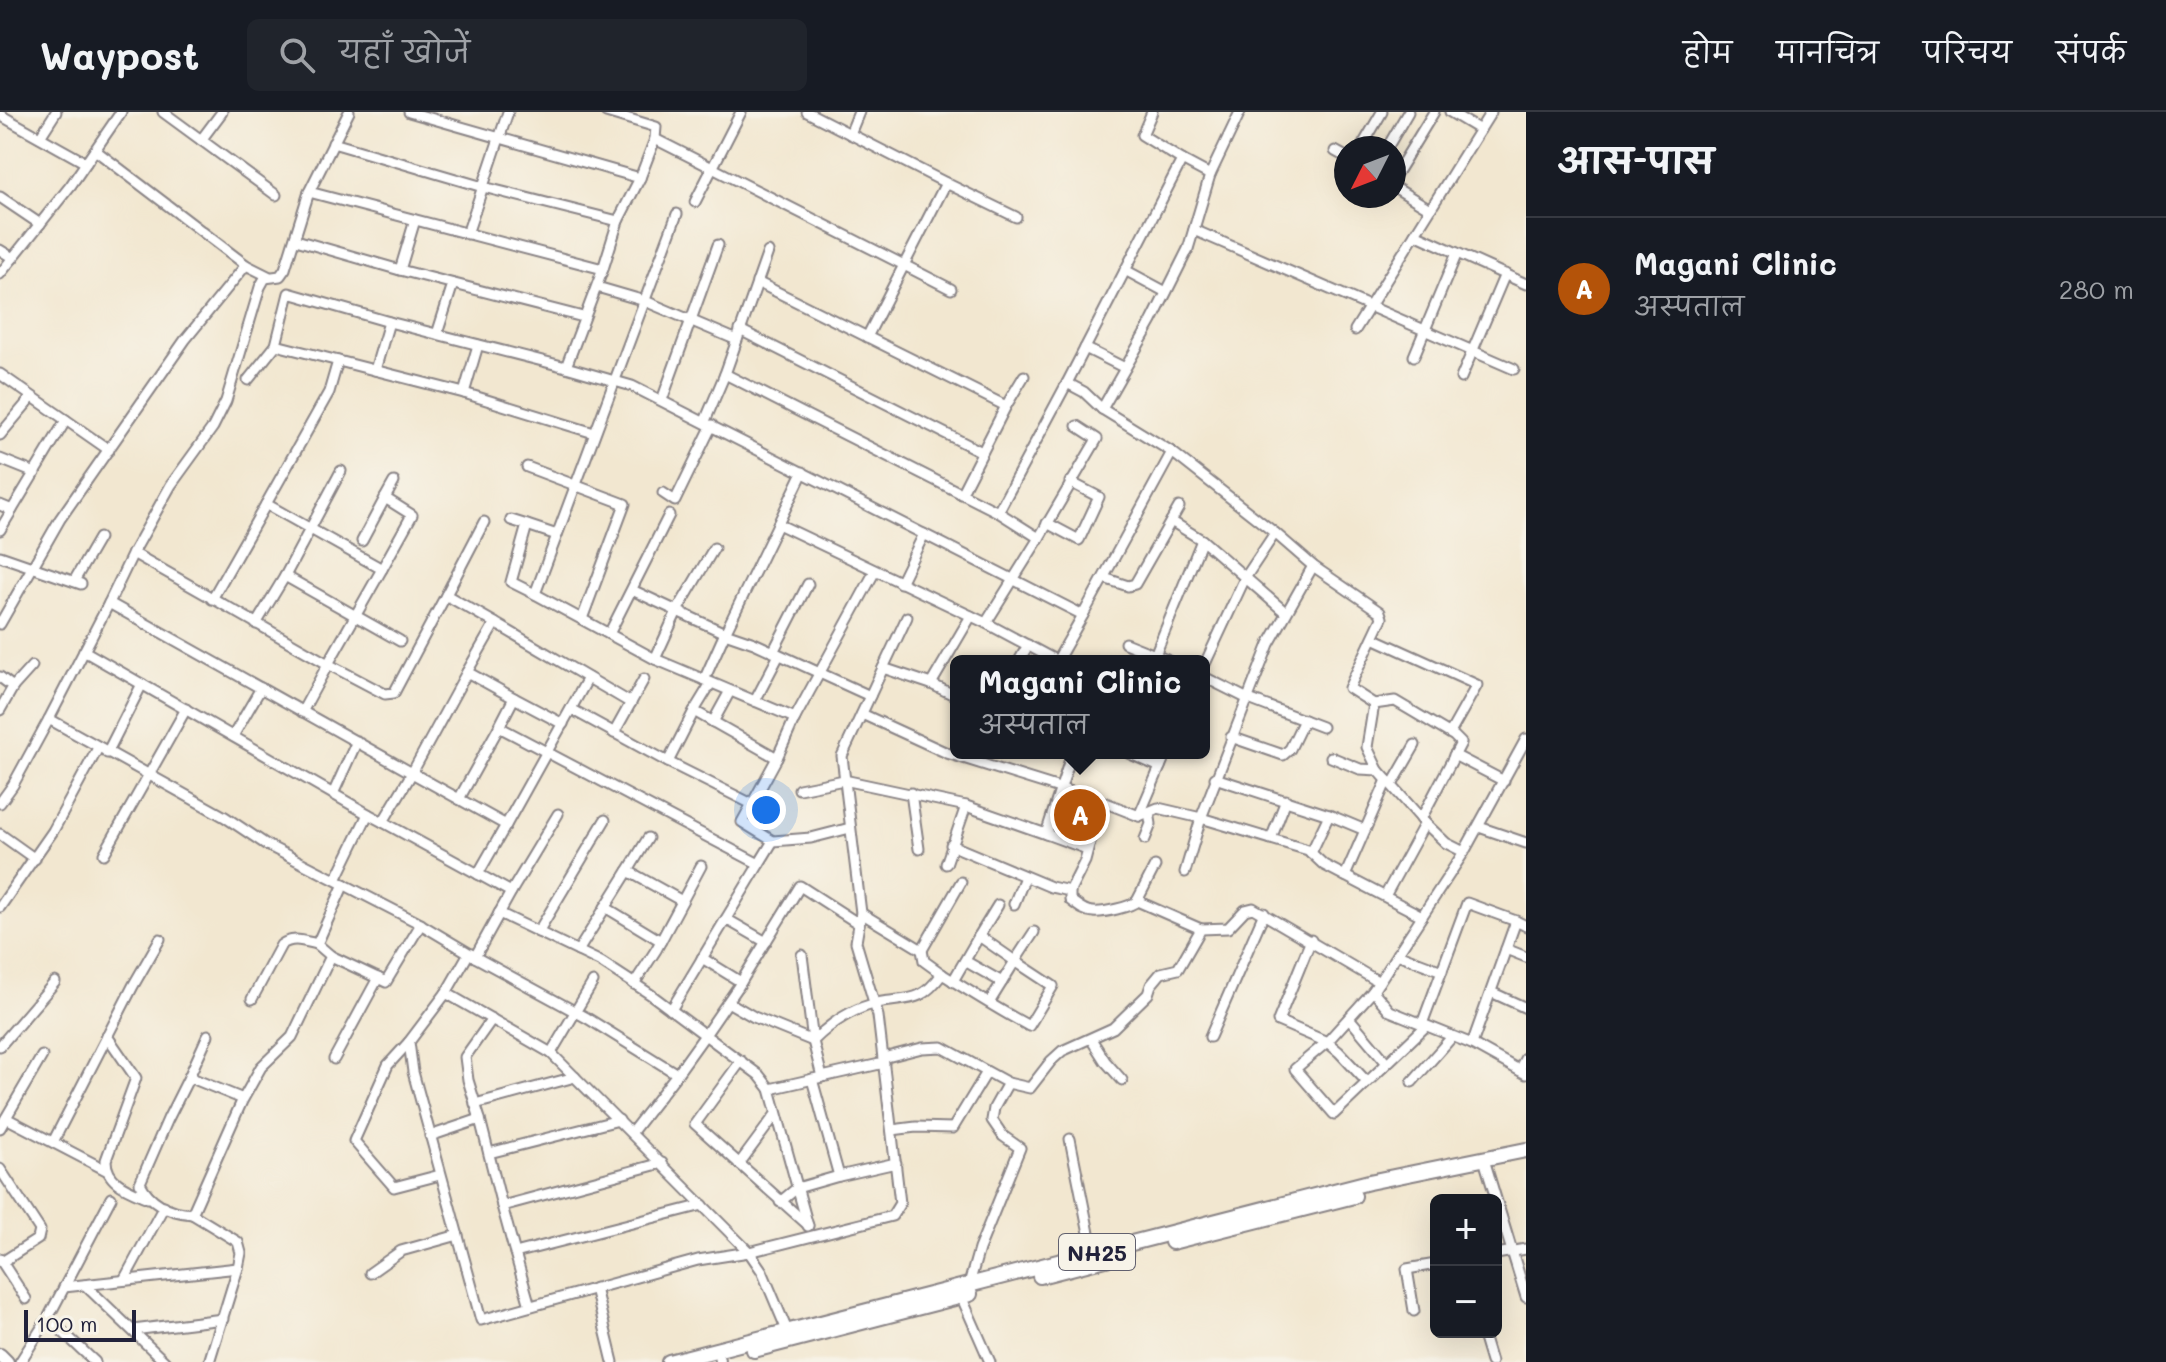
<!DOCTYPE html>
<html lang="hi">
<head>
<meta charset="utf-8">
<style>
	:root { --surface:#171b24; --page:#20242c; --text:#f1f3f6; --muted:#9ea1a6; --line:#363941; --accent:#b45309 }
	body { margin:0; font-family:Mali,"Playpen Sans Deva",sans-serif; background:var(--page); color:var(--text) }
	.controls { position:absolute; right:24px; bottom:24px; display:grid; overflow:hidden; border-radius:12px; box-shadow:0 8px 32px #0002 }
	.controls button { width:72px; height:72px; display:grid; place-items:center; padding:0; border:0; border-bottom:2px solid var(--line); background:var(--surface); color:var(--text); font:40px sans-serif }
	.compass { position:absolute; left:1334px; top:24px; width:72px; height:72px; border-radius:50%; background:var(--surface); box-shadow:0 8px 32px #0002; rotate:228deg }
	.scale { position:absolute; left:24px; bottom:20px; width:112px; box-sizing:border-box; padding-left:8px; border:4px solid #22223b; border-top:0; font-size:22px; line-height:28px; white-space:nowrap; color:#22223b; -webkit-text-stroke:6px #f7f3e8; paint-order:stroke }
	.you { position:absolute; left:766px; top:698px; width:28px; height:28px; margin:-20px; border:6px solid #fff; border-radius:50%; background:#1a73e8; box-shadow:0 0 0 12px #1a73e833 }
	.badge { display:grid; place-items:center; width:52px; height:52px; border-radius:50%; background:var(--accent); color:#fff; font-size:26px; font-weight:700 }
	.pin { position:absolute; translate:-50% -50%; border:4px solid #fff; box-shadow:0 2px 8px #0006 }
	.popup { position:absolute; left:950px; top:543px; width:260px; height:104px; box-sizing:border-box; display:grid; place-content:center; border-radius:12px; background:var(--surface); filter:drop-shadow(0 2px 6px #0005); font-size:26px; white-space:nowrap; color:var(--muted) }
	.popup b { font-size:30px; color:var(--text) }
	.popup::after { content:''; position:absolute; left:50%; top:100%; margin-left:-16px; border:16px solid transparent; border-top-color:var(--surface) }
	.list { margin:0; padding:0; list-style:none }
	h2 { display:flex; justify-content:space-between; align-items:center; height:104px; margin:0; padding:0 32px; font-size:34px }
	h2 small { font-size:26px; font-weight:400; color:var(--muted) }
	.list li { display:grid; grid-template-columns:52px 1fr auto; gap:24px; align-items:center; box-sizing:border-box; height:144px; padding:0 32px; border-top:2px solid var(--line) }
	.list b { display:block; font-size:30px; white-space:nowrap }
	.list p { margin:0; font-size:26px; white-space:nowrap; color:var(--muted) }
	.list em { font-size:26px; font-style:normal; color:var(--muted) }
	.icon { flex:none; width:44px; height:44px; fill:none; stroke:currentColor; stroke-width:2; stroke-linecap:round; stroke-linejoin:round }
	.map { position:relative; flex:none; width:1526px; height:1250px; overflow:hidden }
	header { display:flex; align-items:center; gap:48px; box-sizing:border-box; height:112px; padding:0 40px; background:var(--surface); border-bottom:2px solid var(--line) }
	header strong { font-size:38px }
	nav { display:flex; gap:44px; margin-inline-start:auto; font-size:28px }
	.search { width:560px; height:72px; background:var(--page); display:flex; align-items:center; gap:20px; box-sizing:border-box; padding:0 28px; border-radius:12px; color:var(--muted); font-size:30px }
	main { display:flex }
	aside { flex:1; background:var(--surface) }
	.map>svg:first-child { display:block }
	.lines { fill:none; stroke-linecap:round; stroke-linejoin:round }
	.street-casing { stroke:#8a8486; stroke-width:13 }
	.secondary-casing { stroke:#8a8486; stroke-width:16 }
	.primary-casing { stroke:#8a8486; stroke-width:18 }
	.street { stroke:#fff; stroke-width:9 }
	.secondary { stroke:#fff; stroke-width:12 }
	.primary { stroke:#fff; stroke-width:14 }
	.labels { text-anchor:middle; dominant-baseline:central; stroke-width:8; stroke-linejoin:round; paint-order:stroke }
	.shield { fill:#f7f3e8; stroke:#62616f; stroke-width:2 }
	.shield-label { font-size:22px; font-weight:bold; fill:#22223b }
</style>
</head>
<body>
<header>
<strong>Waypost</strong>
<div class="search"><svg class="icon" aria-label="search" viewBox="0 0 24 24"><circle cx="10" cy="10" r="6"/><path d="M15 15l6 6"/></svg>यहाँ खोजें</div>
<nav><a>होम</a><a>मानचित्र</a><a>परिचय</a><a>संपर्क</a></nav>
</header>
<main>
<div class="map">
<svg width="1526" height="1250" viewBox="0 0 1526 1250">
	<rect width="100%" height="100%" fill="#f7f3e8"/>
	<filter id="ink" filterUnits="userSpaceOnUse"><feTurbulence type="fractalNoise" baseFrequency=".0125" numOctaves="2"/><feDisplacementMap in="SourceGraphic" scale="16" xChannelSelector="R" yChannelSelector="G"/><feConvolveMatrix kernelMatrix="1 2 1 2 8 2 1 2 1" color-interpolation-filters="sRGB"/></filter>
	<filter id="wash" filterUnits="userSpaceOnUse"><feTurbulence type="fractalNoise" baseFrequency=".006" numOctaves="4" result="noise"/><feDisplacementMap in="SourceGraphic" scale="32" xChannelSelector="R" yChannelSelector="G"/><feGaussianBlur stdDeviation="1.8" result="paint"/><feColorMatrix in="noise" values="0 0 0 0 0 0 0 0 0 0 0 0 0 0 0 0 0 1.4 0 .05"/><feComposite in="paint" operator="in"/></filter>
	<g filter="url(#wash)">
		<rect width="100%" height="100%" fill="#f2e7d0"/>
	</g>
	<g filter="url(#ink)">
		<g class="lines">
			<!-- street casing -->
			<g class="street-casing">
				<g id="street">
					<polyline points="163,0 276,83"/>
					<polyline points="409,0 640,66 618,109 603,157"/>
					<polyline points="606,0 656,15 655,27 640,66"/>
					<polyline points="807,0 946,71"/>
					<polyline points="1450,0 1480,18"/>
					<polyline points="0,3 86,51"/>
					<polyline points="850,22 859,0"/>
					<polyline points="40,25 56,0"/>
					<polyline points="655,27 904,153 867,225"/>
					<polyline points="201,28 222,0"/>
					<polyline points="333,31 483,75 618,109"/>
					<polyline points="1361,36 1382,0"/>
					<polyline points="1387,36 1408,0"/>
					<polyline points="95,38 246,153 268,164"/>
					<polyline points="1335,39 1346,45"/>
					<polyline points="1182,48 1210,63"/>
					<polyline points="1394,65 1434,0"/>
					<polyline points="1394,75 1430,97"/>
					<polyline points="309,80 603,157 566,255 632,274 1083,503 1172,340 1275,421 1313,454 1380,500 1382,506 1349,576 1374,592 1367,635 1378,658 1425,711 1446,731 1464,740 1373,879 1390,899 1472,932 1526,962"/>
					<polyline points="0,85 40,112"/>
					<polyline points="695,90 741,0"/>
					<polyline points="677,102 535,482 655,547 677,499 725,521 778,412 986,511 1039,426 998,400 1067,271 1084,280 1102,297 1172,340"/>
					<polyline points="1194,118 1514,257"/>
					<polyline points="467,122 508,0"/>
					<polyline points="1415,122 1526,172"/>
					<polyline points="296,128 400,158 415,108"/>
					<polyline points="0,138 13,146"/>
					<polyline points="400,158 583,205"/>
					<polyline points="1125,158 1166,180"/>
					<polyline points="0,162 71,73 121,0"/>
					<polyline points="757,170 1006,294 961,382"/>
					<polyline points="597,175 645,189 737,228"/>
					<polyline points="951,177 904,153 946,71 1016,105"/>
					<polyline points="740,218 982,340"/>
					<polyline points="1355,218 1491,0"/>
					<polyline points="437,222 453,172"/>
					<polyline points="276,233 464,281 478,233"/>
					<polyline points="1085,236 1125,256"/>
					<polyline points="1414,244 1457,141"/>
					<polyline points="375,258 389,210"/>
					<polyline points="0,262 109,338"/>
					<polyline points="725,262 768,140"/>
					<polyline points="1461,266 1505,162"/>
					<polyline points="248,268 276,233 289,181 393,211 566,255"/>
					<polyline points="1067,271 1182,48 1142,23 1152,0"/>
					<polyline points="464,281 594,321"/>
					<polyline points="662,288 718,133"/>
					<polyline points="1006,294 1024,264"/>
					<polyline points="1102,297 1152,209 1188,137 1210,63 1240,0"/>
					<polyline points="705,309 725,262 998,400"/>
					<polyline points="0,323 32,285"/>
					<polyline points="0,347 35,361"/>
					<polyline points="527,355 625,392 582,507"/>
					<polyline points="663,381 675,389 712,313"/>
					<polyline points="385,386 394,370"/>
					<polyline points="0,393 12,398"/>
					<polyline points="511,408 527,413"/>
					<polyline points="1171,409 1202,428"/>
					<polyline points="1047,411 1079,428 1099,385 1070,370"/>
					<polyline points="778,412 803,360"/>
					<polyline points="0,418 66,308"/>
					<polyline points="1039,426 1097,327 1077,314"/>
					<polyline points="362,429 385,386 412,403 382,457"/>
					<polyline points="133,441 328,552 382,457 266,392 329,280 338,249"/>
					<polyline points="0,444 81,472"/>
					<polyline points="285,464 341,359"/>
					<polyline points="1104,466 1128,474 1135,472 1179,395"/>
					<polyline points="74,469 99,426"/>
					<polyline points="900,471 924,422"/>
					<polyline points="632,478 677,499 714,436"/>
					<polyline points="535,482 511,470 527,413 557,423"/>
					<polyline points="446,483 484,410"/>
					<polyline points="212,487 266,392"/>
					<polyline points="109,491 133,441 171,373 213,315 226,289 260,175 265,166 280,164 285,157 309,80 349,0"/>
					<polyline points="495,511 631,591"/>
					<polyline points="986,511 1057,549 1083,503"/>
					<polyline points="0,512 60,407 185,228 246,153"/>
					<polyline points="256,512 285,464 400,529"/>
					<polyline points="609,522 669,403"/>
					<polyline points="1373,526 1477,573 1450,621"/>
					<polyline points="1125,531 1155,543"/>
					<polyline points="84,539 368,702"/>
					<polyline points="773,540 808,472"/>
					<polyline points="655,547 795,606 875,459"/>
					<polyline points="1019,549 1028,533"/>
					<polyline points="1169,549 1155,543 1202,428 1285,500"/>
					<polyline points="1204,554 1245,466 1275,421"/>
					<polyline points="883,556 907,505"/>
					<polyline points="0,565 13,575 32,554"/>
					<polyline points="1204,565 1246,586 1322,615"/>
					<polyline points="704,568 725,521 754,531 870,584"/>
					<polyline points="711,571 694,599 777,646 795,606"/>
					<polyline points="931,572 956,584"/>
					<polyline points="514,586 563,612"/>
					<polyline points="755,589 779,543"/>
					<polyline points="1374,592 1395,589 1454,624 1461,631 1421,707"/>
					<polyline points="571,597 668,650 694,599"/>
					<polyline points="0,598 13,575"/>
					<polyline points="302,600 328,552 385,582 394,581 446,483 495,511 467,560"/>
					<polyline points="862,602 947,641 1101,689 1139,704 1166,641"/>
					<polyline points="713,610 730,579"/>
					<polyline points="499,615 514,586 467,560 412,661 506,713 588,566"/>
					<polyline points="614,621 644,567"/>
					<polyline points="233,624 261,576"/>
					<polyline points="1231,625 1283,643 1290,637 1304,608"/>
					<polyline points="107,641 142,572"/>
					<polyline points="1128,641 1160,655"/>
					<polyline points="1454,643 1504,669"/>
					<polyline points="1331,645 1360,657 1378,658"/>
					<polyline points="777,646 742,710 773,729 811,726 850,716"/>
					<polyline points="668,650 752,692"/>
					<polyline points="1215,666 1329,703 1365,718"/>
					<polyline points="1392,673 1415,633"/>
					<polyline points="799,677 844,668 966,694 946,752"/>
					<polyline points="911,681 919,737"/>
					<polyline points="333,682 357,629"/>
					<polyline points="459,687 499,615 759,752 773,729"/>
					<path d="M1101 689 1085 749 1070 779V788C1077 793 1084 800 1093 800 1103 801 1131 795 1137 789"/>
					<polyline points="0,691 13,673 49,607"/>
					<polyline points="966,694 1046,722 1072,641"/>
					<polyline points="1139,704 1158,696 1201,706 1269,532 1313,454"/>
					<polyline points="383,710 511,780 475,845 471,842"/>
					<polyline points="1479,715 1526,731"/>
					<polyline points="0,722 35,747"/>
					<polyline points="1046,722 1087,737"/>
					<polyline points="648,726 628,759 682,789"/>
					<polyline points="1145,727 1151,712 1149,700"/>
					<polyline points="1271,727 1286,688"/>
					<polyline points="951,733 1051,775 1070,779"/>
					<polyline points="1464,740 1526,627"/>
					<polyline points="1311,741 1329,703"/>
					<polyline points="104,742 186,597"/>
					<polyline points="1155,754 1137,789 1201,817"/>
					<polyline points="1185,760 1201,706 1308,738 1324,753 1422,804"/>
					<polyline points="478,762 506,713"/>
					<polyline points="1345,764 1387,668"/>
					<polyline points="336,768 368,702 383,710 412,661 109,491 49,607 225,705 267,733 417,810 469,841 446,881 551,941 749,1140"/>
					<polyline points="511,780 558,702"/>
					<polyline points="1385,784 1425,711"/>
					<polyline points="1014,792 1025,765"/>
					<polyline points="0,795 53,719 98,636"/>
					<polyline points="605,795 661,829"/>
					<polyline points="499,801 601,850 650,882 705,923 677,962"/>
					<polyline points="861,801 922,838 961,770"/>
					<polyline points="726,807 766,830"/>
					<polyline points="538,820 605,708"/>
					<polyline points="979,824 998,793"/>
					<polyline points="1311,828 1278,909 1327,930 1295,957 1334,1002 1426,914"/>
					<polyline points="1506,837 1526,845"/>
					<polyline points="578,839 628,759"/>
					<polyline points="1397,842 1442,859"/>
					<polyline points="802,843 813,929 822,965 884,951"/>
					<polyline points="331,844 386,870 421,812"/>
					<polyline points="475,845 587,906 677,962 632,1020"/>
					<polyline points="702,846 741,870"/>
					<polyline points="965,849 1002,870"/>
					<path d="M942 862C971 880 999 898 1029 914L1053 874 1015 849 989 891"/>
					<polyline points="953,869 979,824 1015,849 1034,820"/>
					<polyline points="634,872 656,838 701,754"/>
					<polyline points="1491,880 1526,896"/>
					<polyline points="446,881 409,930 413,960 481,1208 698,1148 749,1140"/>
					<path d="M252 887 281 833C292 824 304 829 317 832"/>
					<path d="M728 890 754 905 813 929C831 911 851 897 877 891 909 885 920 892 942 862L924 849 922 838"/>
					<polyline points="671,898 759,752"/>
					<polyline points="1349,906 1387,951"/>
					<polyline points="1422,912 1467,791 1516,809"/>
					<path d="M107 924 136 966 106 1048C106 1071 129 1078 148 1086"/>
					<polyline points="1210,925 1264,801"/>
					<polyline points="1091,927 1105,949 1122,968"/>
					<polyline points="409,930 388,953 354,1029 394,1075 440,1063"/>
					<polyline points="1472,932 1516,809 1526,814"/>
					<polyline points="0,934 55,870"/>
					<polyline points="551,941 593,870"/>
					<polyline points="883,946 922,936 942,935 1008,971 994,996 992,1008 1003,1024 1020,1036 979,1137 969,1172"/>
					<polyline points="334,947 378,866"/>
					<polyline points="741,949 695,1012 808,1113"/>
					<polyline points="1519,958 1526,945"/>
					<polyline points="189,965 208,923"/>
					<polyline points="822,965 770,977 759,963 705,923 738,875 800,774 859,812"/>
					<polyline points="812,967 839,1064 896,1051"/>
					<polyline points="1367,970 1339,940 1327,930 1373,879"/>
					<polyline points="1412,970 1452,925"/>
					<polyline points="1008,971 1030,976 1051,949 1062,939 1113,916 1148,882 1151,873 1161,861 1178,857 1201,817 1228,816 1245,798 1253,796 1379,870"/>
					<polyline points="770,977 808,1114"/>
					<path d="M243 987 189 965 168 1007 140 1071C150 1091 169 1100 192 1102L242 989 261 955 292 925 331 844 317 832 344 772"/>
					<polyline points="475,992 575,965"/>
					<polyline points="6,1006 106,1058"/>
					<polyline points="480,1007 468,968 465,945 492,907"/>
					<polyline points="0,1016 42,944"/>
					<polyline points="892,1018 916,1015 953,1016 987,960"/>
					<polyline points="430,1024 480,1007 502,1094"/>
					<polyline points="1070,1027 1093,1141"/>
					<polyline points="53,1030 133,874 160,827"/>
					<polyline points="489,1041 619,1008"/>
					<polyline points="739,1052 776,1002"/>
					<polyline points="1486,1054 1526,1185"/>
					<polyline points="0,1057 40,1118 38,1127 2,1150"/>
					<polyline points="780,1090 797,1076 839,1064"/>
					<polyline points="192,1102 238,1130 241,1141 238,1156"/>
					<polyline points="515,1141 502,1094 662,1051"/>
					<polyline points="1496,1142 1526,1137"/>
					<polyline points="0,1147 26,1187"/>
					<polyline points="370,1161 401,1139 458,1123"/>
					<polyline points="124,1168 164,1094"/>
					<polyline points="85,1173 165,1250"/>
					<polyline points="64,1175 238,1156 209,1250"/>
					<polyline points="595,1176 613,1250"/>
					<polyline points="961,1184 990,1250"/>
					<polyline points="530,1194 515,1141 703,1093"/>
					<polyline points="1414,1199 1407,1157 1436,1152"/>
					<polyline points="48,1206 95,1250"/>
					<polyline points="133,1218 223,1207"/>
					<polyline points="1482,1220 1491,1250"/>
					<polyline points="789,1223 762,1159 749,1140 892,1104 900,1091 878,904 856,830 861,801 842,644 883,556 931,572 971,504"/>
					<polyline points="719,1246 720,1250"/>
					<polyline points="20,1250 48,1206 111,1086"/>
				</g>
			</g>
			<!-- secondary casing -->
			<g class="secondary-casing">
				<polyline id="secondary" points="0,1243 7,1250"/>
			</g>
			<!-- primary casing -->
			<g class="primary-casing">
				<g id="primary">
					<polyline points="1172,1130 1354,1084"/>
					<polyline points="1040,1164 1125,1142"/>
					<polyline points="754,1238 970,1182"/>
					<polyline points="669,1250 1369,1070 1526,1038"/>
				</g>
			</g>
			<!-- street -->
			<use href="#street" class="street"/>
			<!-- secondary -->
			<use href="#secondary" class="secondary"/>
			<!-- primary -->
			<use href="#primary" class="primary"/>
		</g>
	</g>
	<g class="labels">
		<!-- shield labels -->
		<rect class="shield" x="1059" y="1122" width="76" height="36" rx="6"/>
		<g class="shield-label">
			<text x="1097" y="1140">NH25</text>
		</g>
	</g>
</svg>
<div class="controls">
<button>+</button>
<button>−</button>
</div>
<svg class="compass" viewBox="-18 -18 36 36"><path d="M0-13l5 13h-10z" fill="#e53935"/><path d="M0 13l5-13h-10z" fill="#9ea1a6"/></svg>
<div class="scale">100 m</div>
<div class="you"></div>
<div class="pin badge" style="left:1080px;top:703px">A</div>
<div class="popup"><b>Magani Clinic</b>अस्पताल</div>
</div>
<aside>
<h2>आस-पास<small></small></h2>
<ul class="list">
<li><span class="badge">A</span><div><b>Magani Clinic</b><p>अस्पताल</p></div><em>280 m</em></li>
</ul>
</aside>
</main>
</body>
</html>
